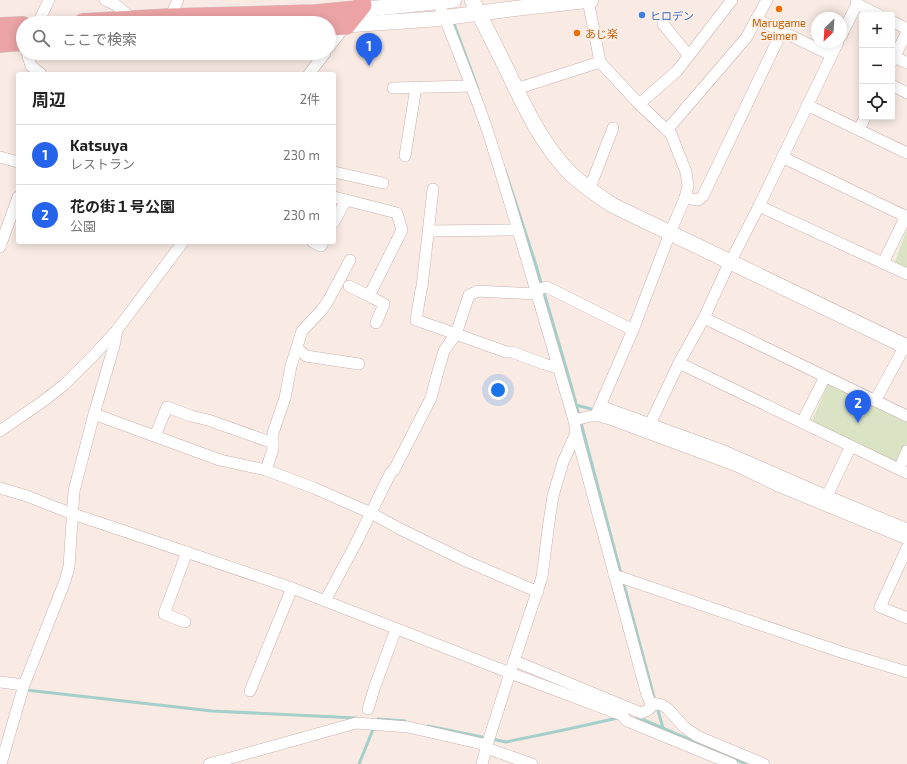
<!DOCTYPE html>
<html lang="ja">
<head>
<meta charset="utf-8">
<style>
	:root { --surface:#fff; --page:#f2f2f2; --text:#222; --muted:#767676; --line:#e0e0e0; --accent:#2563eb }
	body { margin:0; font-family:"Exo 2","Noto Sans JP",sans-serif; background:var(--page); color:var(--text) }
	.controls { position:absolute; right:12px; top:12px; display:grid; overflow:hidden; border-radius:4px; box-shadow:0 2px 10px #0003 }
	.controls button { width:36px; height:36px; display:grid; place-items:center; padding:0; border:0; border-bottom:1px solid var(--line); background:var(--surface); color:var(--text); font:20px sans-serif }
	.compass { position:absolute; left:811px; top:12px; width:36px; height:36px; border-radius:50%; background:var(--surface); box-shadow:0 2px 10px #0003; rotate:205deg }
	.you { position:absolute; left:498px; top:390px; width:14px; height:14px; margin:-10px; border:3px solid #fff; border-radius:50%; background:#1a73e8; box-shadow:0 0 0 6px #1a73e833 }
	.badge { display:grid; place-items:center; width:26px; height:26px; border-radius:50%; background:var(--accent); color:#fff; font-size:13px; font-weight:700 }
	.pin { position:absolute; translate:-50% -33px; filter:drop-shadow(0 1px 2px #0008) }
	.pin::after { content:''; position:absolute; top:21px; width:14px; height:12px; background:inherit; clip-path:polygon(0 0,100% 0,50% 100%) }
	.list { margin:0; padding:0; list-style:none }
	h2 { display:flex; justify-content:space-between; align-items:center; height:52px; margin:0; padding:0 16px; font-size:17px }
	h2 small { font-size:13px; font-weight:400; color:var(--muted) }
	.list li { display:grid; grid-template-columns:26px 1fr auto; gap:12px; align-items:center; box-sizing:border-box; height:60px; padding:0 16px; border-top:1px solid var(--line) }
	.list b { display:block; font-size:15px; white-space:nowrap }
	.list p { margin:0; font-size:13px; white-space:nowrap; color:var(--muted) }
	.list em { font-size:13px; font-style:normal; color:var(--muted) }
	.icon { flex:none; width:22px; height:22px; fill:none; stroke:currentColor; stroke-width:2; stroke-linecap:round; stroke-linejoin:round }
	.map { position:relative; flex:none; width:907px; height:764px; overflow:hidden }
	.search { position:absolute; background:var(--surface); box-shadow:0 2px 10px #0003; left:16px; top:16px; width:320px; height:44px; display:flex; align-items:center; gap:10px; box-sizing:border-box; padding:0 14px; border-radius:22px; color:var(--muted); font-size:15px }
	.panel { position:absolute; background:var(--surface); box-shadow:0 2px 10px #0003; left:16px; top:72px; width:320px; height:172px; border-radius:4px }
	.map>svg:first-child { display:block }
	.green { fill:#dae4c5 }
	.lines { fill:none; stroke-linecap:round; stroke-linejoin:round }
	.stream { stroke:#a4cfca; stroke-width:3 }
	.street-casing { stroke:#c8b1ad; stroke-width:12 }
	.secondary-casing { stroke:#cdb2ad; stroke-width:16 }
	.highway-casing { stroke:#d4caca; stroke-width:20 }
	.street { stroke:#fff; stroke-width:11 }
	.secondary { stroke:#fff; stroke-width:15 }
	.highway { stroke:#eba3a5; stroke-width:19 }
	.food-dot { fill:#e8710a; stroke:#fcf0ea; stroke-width:1.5 }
	.shop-dot { fill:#3f7fe0; stroke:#fcf0ea; stroke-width:1.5 }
	.labels { text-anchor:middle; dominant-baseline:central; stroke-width:3.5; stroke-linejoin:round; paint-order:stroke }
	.shop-label { font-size:11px; fill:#366cbe; stroke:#fcf0ea; text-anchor:start }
	.food-label { font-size:11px; fill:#c56008; stroke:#fcf0ea }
</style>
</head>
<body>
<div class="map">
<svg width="907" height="764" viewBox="0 0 907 764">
	<rect width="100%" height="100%" fill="#f9ebe4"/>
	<!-- green -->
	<g class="green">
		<polygon points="907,229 907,270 894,264"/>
		<polygon points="828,384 907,421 907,443 897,463 812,421"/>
	</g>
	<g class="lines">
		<!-- stream -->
		<g class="stream">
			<polyline points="453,21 478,89"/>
			<polyline points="505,170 535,262 571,385 621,574"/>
			<polyline points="576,405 595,410"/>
			<polyline points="623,581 655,701"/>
			<polyline points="26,690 212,711 357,718"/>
			<polyline points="657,707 663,728"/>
			<polyline points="637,717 746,764"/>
			<polyline points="378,719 405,721"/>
			<polyline points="428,726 487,738"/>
			<polyline points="492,739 506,742 559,731 618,718"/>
			<polyline points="359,764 374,727"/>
		</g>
		<!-- street casing -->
		<g class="street-casing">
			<g id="street">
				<polyline points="105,0 116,5 134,20"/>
				<path d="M438 1C455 44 472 86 487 129 518 226 545 323 574 420L576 433 647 695C652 706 654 709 641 713L515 661"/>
				<polyline points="857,4 879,15"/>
				<polyline points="170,18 178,0"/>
				<polyline points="756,19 831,55"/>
				<polyline points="892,21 907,29"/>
				<polyline points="38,23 49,0"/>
				<polyline points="663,24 689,56"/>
				<polyline points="841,36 857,4 856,0"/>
				<polyline points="329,47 346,25"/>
				<polyline points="27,53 31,66 41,74"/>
				<polyline points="895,57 907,63"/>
				<polyline points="892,62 907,32"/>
				<polyline points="309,74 325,53"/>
				<polyline points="892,85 907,93"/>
				<polyline points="393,88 471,86"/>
				<polyline points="516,89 600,62"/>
				<polyline points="639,104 677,71 732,0"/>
				<polyline points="807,105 907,153"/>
				<polyline points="667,130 746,38 767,0"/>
				<polyline points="859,130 865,117"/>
				<polyline points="405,156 416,87"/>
				<polyline points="0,157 18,162"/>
				<polyline points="782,157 907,217"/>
				<polyline points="334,172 383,183"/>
				<polyline points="433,189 422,287 421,290 416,320 456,334 469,295 478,291 536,294"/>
				<polyline points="589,190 613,128"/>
				<polyline points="334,197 397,213 402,230 369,296 349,286"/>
				<polyline points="685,198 698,200 703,196 782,31"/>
				<polyline points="759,206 907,274"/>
				<polyline points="334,222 346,200"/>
				<polyline points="429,231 518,230"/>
				<polyline points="313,242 321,246 323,242"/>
				<polyline points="0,247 18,197"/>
				<polyline points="883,263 906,216"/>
				<polyline points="535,290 547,287 633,330"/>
				<polyline points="369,296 384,304 376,323"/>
				<polyline points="704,318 907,416"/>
				<polyline points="297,348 306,356 359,364"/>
				<polyline points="679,363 907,473"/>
				<polyline points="875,401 905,346"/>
				<polyline points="600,406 724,451 827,496 907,529"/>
				<polyline points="94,414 220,460 266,470 314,488 371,513 400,529 466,561 538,592"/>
				<polyline points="596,415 613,420 737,466 778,486 907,539"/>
				<polyline points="574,420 596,415 633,330 670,233 685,198 688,186 686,172 671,134 639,104 600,62 588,0"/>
				<polyline points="802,422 825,377"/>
				<polyline points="650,424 679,363 704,318 725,272 736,251 759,206 838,42"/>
				<polyline points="0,431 42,402 65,384 93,356 117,330 183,242"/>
				<polyline points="155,436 167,407 191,416 208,420 273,443"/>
				<polyline points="899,469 907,451"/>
				<polyline points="266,470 273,449 273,433 285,398 291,366 302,331 321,311 328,301 350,260"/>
				<polyline points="0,488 27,496 73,514 121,530 292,588 510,673 622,715 627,721 732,764"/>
				<polyline points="827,496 851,446"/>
				<polyline points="907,548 880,607 907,618"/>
				<polyline points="614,575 841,652 907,672"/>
				<polyline points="325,601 355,545 391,472 394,470 431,398 437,375 444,351 456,334 506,352 512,352 544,364 558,368"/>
				<polyline points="185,622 164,614 187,552"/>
				<polyline points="0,682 24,685"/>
				<polyline points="250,691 292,588"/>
				<polyline points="651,703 662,705 668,709 684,727 697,736 764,764"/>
				<polyline points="368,709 375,686 396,629"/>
				<polyline points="486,748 532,764"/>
				<polyline points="1,764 24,685 65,581 69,567 74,491 94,414 114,346 117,330"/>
				<polyline points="209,764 356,723 408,727 487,745"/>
				<polyline points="482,764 487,745 510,673 542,577 549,522 553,496 563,462 576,433"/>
			</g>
		</g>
		<!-- secondary casing -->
		<g class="secondary-casing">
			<g id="secondary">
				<path d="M472 0C484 24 497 49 509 74 525 108 542 144 569 172 582 185 597 195 612 205L907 347"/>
				<polyline points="358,10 454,0"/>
				<polyline points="346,25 434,19 519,8 591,0"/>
			</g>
		</g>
		<!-- highway casing -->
		<g class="highway-casing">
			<g id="highway">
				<polyline points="83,23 170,18 316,14 358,10"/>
				<polyline points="329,26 346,25 362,5"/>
				<polyline points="0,27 23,26"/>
				<polyline points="0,43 23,41"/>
			</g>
		</g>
		<!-- street -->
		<use href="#street" class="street"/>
		<!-- secondary -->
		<use href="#secondary" class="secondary"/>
		<!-- highway -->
		<use href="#highway" class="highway"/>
	</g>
	<!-- markers -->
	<g class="food-dot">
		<circle cx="779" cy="9" r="4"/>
		<circle cx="577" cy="33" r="4"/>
	</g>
	<circle class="shop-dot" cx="642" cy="15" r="4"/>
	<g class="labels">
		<!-- shop labels -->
		<g class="shop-label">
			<text x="650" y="15">ヒロデン</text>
		</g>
		<!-- food labels -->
		<g class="food-label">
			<text x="779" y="22">Marugame<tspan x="779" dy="13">Seimen</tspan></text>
			<text x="585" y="33" text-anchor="start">あじ楽</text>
		</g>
	</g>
</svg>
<div class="controls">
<button>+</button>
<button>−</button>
<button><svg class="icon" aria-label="locate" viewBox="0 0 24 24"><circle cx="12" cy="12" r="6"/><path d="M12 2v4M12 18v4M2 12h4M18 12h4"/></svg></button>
</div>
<svg class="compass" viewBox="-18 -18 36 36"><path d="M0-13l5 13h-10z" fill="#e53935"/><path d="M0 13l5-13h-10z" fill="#767676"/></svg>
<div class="you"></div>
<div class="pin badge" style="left:369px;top:66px">1</div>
<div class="pin badge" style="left:858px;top:423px">2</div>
<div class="search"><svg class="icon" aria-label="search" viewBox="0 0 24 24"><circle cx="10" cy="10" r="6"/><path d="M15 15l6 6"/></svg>ここで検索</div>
<section class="panel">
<h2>周辺<small>2件</small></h2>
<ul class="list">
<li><span class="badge">1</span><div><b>Katsuya</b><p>レストラン</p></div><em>230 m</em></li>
<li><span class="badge">2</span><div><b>花の街１号公園</b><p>公園</p></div><em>230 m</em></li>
</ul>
</section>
</div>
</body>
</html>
